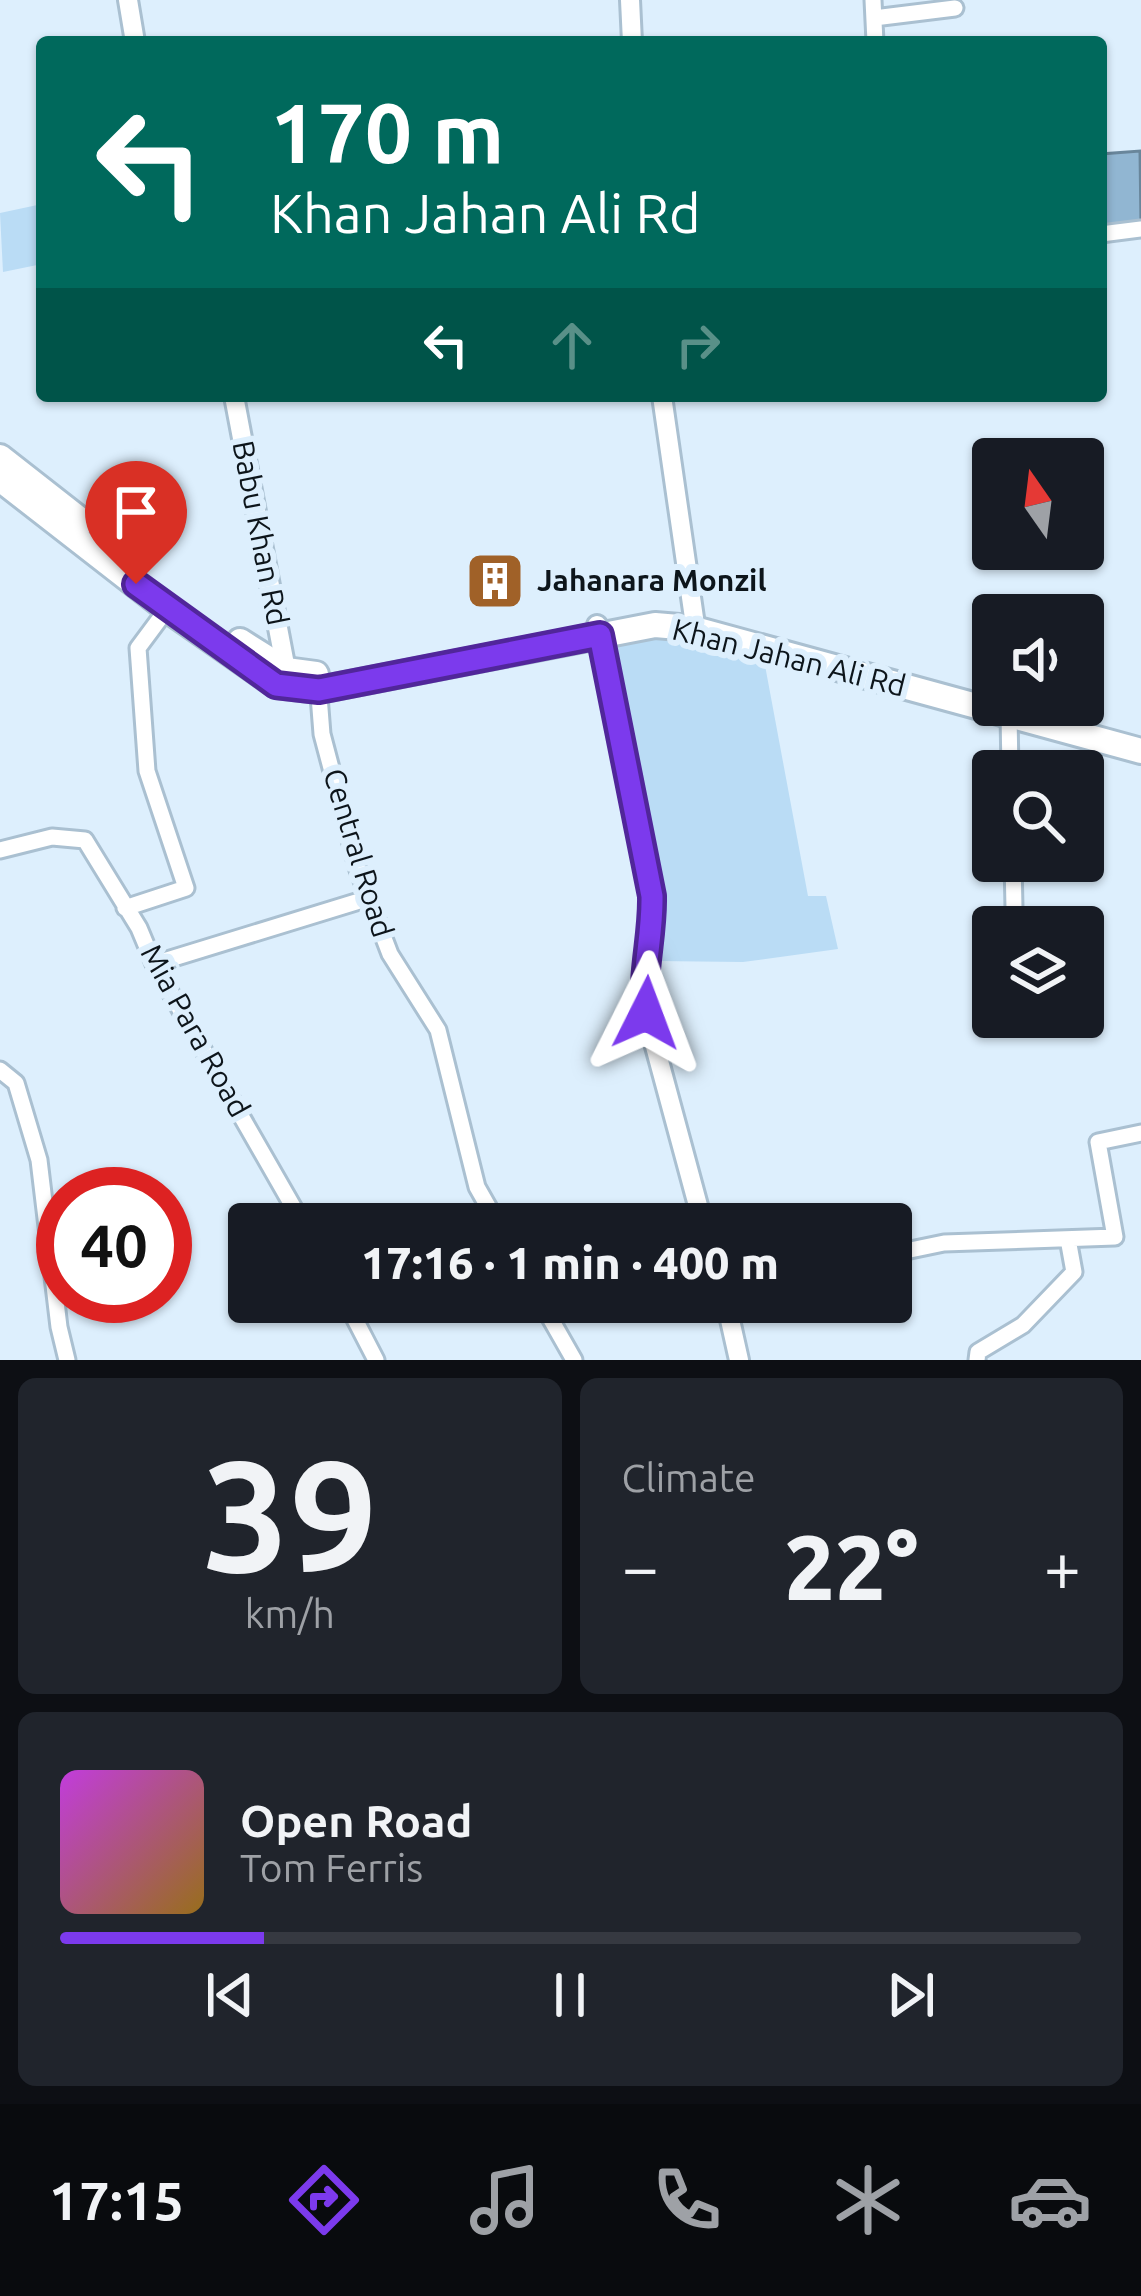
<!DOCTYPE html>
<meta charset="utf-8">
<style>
:root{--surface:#171b24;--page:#20242c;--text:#f1f3f6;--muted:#9ea1a6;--line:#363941;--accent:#7c3aed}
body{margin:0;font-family:Ubuntu,sans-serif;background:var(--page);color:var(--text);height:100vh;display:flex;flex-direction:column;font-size:45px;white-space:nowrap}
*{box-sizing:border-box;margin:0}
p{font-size:39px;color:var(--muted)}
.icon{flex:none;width:66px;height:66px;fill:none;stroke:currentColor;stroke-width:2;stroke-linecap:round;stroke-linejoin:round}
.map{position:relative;height:1360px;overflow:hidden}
.details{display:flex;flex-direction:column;gap:18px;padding:18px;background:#0d0f14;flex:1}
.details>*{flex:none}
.top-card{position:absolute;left:36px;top:36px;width:1071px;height:366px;border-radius:12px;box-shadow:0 3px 9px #0004;background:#00695c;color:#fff;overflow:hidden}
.needle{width:78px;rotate:346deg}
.tools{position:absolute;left:972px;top:438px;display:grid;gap:24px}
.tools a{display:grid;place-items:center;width:132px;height:132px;border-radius:12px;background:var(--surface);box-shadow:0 3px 9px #0004;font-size:60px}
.speed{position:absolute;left:36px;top:1167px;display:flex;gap:24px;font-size:60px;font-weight:700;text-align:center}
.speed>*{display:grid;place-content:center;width:156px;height:156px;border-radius:50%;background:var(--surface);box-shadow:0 3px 9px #0004;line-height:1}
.speed .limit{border:18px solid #d22;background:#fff;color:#111}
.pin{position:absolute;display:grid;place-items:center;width:102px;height:102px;color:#fff;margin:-123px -51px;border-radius:50% 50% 50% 0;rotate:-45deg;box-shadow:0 0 12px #0007}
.pin .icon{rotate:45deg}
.me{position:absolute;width:132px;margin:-66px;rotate:3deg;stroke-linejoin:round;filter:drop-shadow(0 0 9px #0008)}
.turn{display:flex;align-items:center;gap:42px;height:252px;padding:0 36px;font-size:54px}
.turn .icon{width:156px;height:156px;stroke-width:2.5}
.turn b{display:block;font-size:84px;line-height:102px}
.lanes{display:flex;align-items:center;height:114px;padding:0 36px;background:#0003;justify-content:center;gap:60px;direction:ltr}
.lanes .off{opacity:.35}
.big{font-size:90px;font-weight:800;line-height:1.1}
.details .card{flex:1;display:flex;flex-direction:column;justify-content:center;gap:18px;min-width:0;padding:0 42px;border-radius:18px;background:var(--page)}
.details .dial{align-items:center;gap:0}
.dial b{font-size:156px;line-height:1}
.song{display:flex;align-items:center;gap:36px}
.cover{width:144px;height:144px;border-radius:18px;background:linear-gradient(135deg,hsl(290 70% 55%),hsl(40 70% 35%))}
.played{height:12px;border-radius:6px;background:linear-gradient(90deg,var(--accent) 20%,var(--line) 20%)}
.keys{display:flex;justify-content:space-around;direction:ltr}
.heat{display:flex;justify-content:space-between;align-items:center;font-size:66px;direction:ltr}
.details .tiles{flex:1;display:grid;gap:18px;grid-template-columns:1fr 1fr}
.card:last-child{grid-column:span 2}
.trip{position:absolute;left:228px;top:1203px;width:684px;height:120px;border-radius:12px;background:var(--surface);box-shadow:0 3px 9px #0004;font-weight:800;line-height:120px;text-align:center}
.menu{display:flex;height:192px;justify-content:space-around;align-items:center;background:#090b0e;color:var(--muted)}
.menu .icon{width:84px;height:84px}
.menu .on{color:var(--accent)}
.menu b{font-size:54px;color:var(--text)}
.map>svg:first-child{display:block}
.green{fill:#badcf5}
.water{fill:#91b6d2;stroke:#69869b;stroke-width:3}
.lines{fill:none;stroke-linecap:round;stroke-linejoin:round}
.minor-casing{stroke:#aac0d1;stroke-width:21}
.tertiary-casing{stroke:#aac0d1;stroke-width:24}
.trunk-casing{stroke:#aac0d1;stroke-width:30}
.minor{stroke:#fff;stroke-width:15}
.tertiary{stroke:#fff;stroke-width:18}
.trunk{stroke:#fff;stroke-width:24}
.route-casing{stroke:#51269a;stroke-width:30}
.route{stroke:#7c3aed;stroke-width:21}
.labels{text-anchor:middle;stroke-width:12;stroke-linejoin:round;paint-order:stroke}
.street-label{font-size:30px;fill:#0d151b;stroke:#ddeffd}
.poi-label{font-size:30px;font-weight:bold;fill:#0d151b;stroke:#ddeffd;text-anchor:start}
</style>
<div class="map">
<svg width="1141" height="1360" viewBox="0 0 1141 1360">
<rect width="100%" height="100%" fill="#ddeffd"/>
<path class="green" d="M42 204V264L3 272 0 213Z
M612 637 761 644 808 896H826L838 949 743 962 655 961 664 920Z"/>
<path class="water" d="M1140 151 1141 225 1101 227V154Z"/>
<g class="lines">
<defs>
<path id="minor" d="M873 0 875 42
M874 18 955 8
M1101 234 1141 229
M318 683 322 734 358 870 390 954 438 1030 477 1187 498 1224
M1009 714 1010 771
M0 850 52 837 85 840 139 928 154 964 303 1224
M1013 861 1014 908
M125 908 186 888 147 771 138 648 167 609
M154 964 369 898
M0 1070 16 1083 39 1160 59 1327 67 1360
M891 1254 944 1243 1115 1237 1098 1142 1141 1133
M346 1302 376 1360
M541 1302 574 1360
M977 1360 978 1352 1023 1325 1074 1272 1068 1239"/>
<path id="tertiary" d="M128 0 135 42
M630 0 632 42
M234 396 286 670
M662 396 694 618
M597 625 651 896C653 936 641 974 646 1013L703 1224
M726 1302 739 1360"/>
<path id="trunk" d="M0 457 83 522
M0 479 167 609 276 685 319 690 655 625 691 628 1141 751
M240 641 286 670 316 674"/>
</defs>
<use href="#minor" class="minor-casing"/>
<use href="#tertiary" class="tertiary-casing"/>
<use href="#trunk" class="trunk-casing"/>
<use href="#minor" class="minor"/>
<use href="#tertiary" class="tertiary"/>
<use href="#trunk" class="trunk"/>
</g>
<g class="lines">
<defs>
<path id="route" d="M136 584 276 685 319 690 600 635 652 896C653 937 641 974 646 1013"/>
</defs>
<use href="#route" class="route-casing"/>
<use href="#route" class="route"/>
</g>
<defs>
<symbol id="building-square" viewBox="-11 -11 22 22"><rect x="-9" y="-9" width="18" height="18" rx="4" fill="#a06128" stroke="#ddeffd"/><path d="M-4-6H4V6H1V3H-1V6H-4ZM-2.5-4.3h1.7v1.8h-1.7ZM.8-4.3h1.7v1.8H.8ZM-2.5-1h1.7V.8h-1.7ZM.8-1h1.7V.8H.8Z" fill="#fff"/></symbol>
</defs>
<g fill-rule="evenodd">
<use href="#building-square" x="462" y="548" width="66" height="66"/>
</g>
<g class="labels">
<g class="street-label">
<text transform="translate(260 533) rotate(79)" y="10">Babu Khan Rd</text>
<text transform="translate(789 658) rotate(14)" y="10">Khan Jahan Ali Rd</text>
<text transform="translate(358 853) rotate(73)" y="10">Central Road</text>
<text transform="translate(195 1031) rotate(61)" y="10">Mia Para Road</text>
</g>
<g class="poi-label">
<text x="537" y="591">Jahanara Monzil</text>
</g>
</g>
</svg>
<div class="tools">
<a><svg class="needle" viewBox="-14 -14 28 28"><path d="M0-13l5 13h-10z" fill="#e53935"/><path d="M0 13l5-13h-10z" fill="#9ea1a6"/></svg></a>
<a><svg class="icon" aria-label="sound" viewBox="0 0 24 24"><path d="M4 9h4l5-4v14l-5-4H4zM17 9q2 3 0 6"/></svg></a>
<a><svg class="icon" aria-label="search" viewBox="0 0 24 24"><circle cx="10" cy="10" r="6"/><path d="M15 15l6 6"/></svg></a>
<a><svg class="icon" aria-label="layers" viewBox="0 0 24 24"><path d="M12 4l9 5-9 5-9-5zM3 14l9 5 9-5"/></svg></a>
</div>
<div class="speed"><div class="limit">40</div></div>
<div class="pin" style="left:136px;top:584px;background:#d93025"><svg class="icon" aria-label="arrive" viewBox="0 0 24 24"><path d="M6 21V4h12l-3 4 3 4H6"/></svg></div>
<svg class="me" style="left:646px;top:1013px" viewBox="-20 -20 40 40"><path d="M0-17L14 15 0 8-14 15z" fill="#7c3aed" stroke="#fff" stroke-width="4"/></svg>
<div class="trip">17:16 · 1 min · 400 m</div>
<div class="top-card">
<div class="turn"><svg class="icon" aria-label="left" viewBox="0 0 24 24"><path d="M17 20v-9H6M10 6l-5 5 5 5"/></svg><div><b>170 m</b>Khan Jahan Ali Rd</div></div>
<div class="lanes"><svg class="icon" aria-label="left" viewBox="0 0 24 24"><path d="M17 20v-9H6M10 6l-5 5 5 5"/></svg><svg class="icon off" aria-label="ahead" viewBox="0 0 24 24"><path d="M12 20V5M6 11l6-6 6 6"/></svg><svg class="icon off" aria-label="right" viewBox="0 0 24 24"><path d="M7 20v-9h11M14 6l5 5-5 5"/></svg></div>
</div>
</div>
<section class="details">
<div class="tiles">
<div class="card dial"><b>39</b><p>km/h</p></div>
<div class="card"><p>Climate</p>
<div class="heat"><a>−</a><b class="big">22°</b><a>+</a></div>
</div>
<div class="card">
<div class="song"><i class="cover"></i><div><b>Open Road</b><p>Tom Ferris</p></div></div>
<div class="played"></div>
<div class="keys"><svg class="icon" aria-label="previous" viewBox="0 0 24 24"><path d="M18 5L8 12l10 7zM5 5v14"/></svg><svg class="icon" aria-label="pause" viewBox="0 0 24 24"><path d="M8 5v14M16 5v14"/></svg><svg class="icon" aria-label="next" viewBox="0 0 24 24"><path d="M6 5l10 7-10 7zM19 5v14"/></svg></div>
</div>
</div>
</section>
<nav class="menu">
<b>17:15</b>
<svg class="icon on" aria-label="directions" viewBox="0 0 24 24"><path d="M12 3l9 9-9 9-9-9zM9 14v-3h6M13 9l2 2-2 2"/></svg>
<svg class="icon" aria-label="music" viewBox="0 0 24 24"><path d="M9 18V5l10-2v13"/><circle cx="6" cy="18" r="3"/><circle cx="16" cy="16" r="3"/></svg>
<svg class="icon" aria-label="phone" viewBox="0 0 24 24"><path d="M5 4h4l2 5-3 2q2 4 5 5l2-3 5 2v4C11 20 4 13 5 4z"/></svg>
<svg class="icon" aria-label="climate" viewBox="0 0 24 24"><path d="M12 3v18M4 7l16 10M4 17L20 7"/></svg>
<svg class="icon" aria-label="car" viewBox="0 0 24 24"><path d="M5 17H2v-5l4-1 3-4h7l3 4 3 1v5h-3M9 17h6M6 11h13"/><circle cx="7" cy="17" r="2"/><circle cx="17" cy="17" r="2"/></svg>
</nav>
